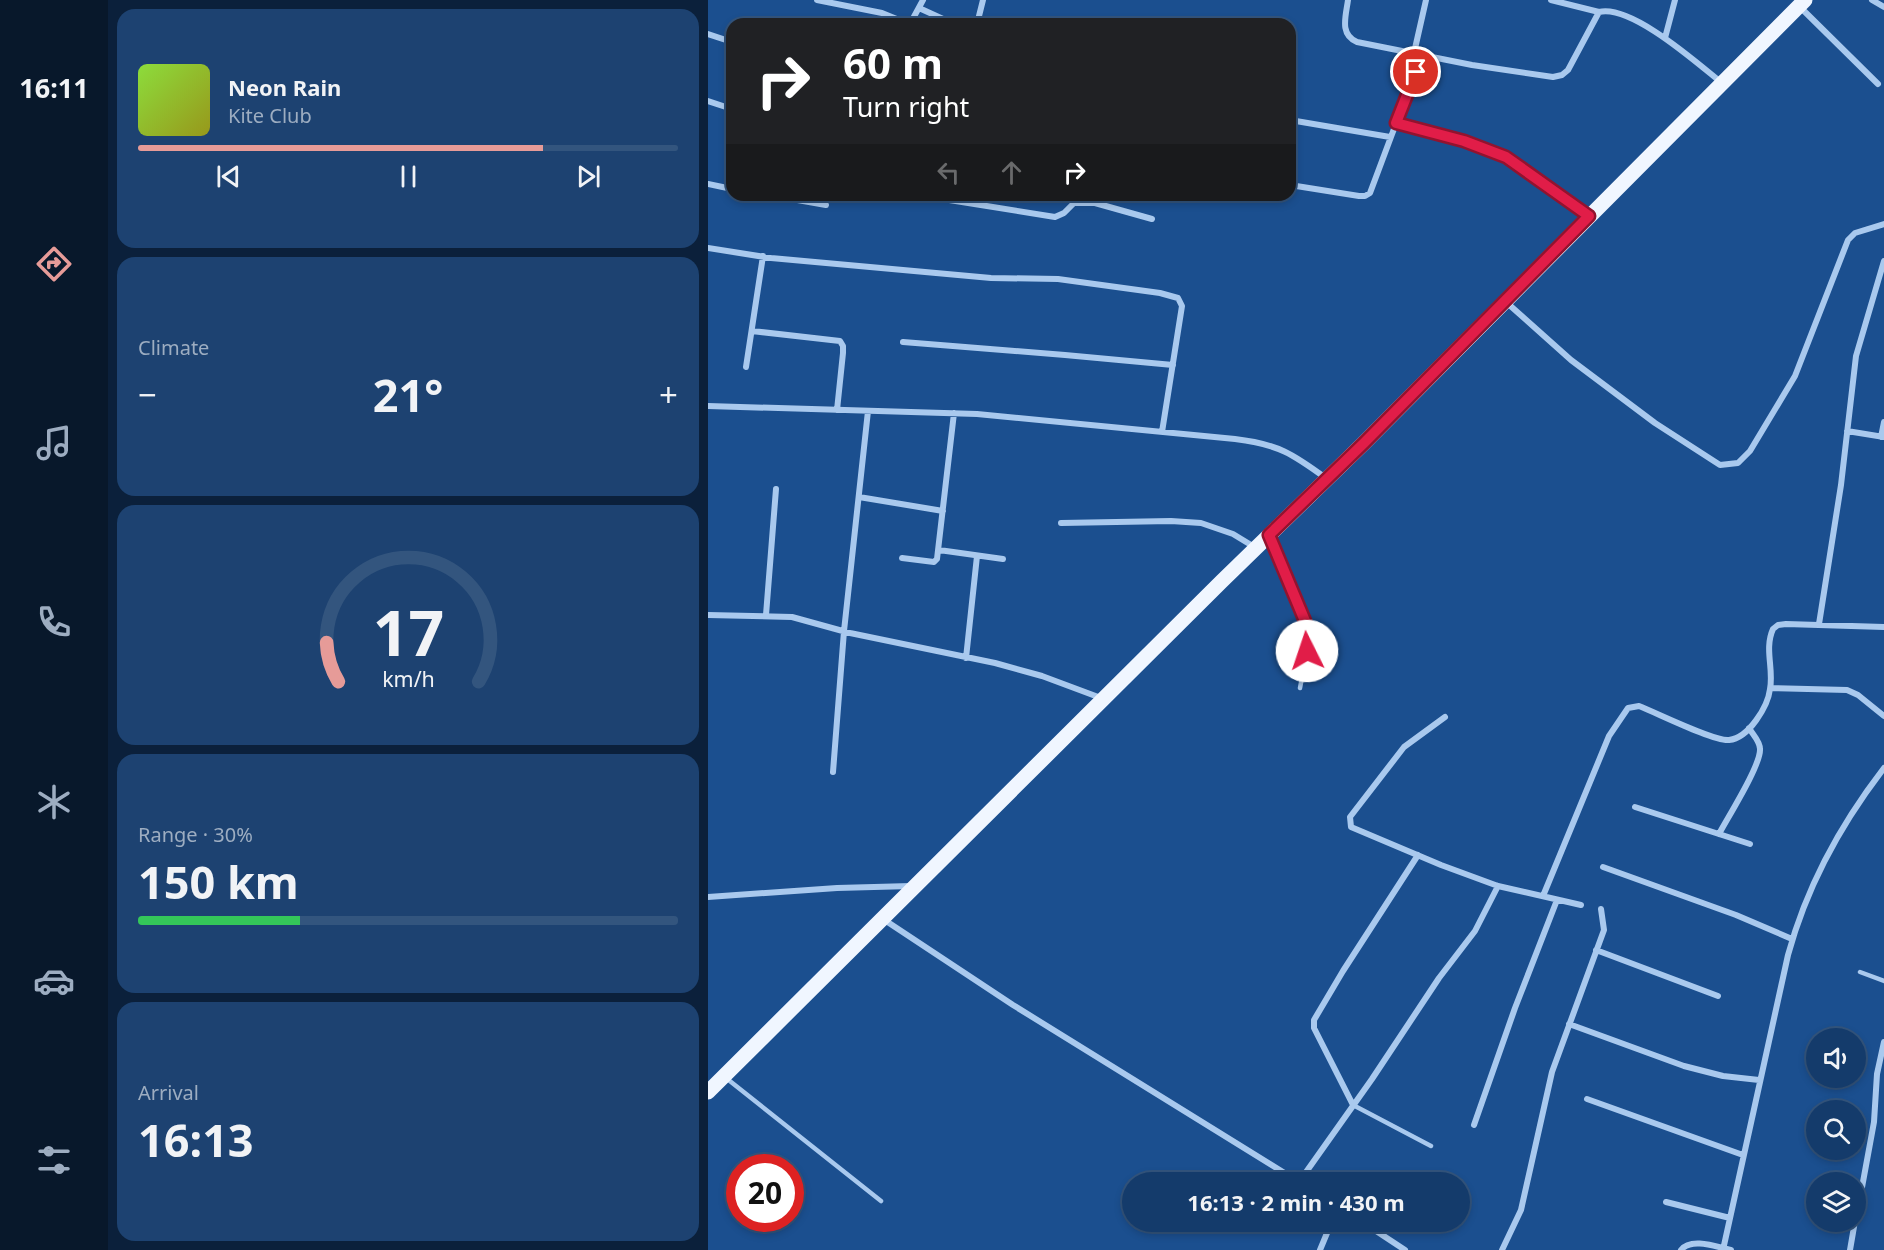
<!DOCTYPE html>
<meta charset="utf-8">
<style>
:root{--surface:#143b6b;--page:#1d4271;--text:#f1f3f6;--muted:#9dadc1;--line:#33557e;--accent:#e69b98}
body{margin:0;font-family:"Noto Sans",sans-serif;background:var(--page);color:var(--text);height:100vh;display:flex;flex-direction:column;font-size:22px;white-space:nowrap}
*{box-sizing:border-box;margin:0}
p{font-size:20px;color:var(--muted)}
.icon{flex:none;width:33px;height:33px;fill:none;stroke:currentColor;stroke-width:2;stroke-linecap:round;stroke-linejoin:round}
.map{position:relative;flex:1;overflow:hidden}
.side{display:flex;flex-direction:column;gap:9px;padding:9px;background:#0b203b;width:600px}
.side>*{flex:none}
.hud{position:absolute;left:18px;top:18px;width:570px;height:183px;border-radius:18px;box-shadow:0 3px 9px #0003,0 0 0 2px var(--line);background:#202124;color:#fff;overflow:hidden}
.tools{position:absolute;left:1098px;top:1028px;display:grid;gap:12px}
.tools a{display:grid;place-items:center;width:60px;height:60px;border-radius:50%;background:var(--surface);box-shadow:0 3px 9px #0003,0 0 0 2px var(--line);font-size:30px}
.speed{position:absolute;left:18px;top:1154px;display:flex;gap:12px;font-size:30px;font-weight:700;text-align:center}
.speed>*{display:grid;place-content:center;width:78px;height:78px;border-radius:50%;background:var(--surface);box-shadow:0 3px 9px #0003,0 0 0 2px var(--line);line-height:1}
.speed .limit{border:9px solid #d22;background:#fff;color:#111}
.pin{position:absolute;display:grid;place-items:center;width:51px;height:51px;color:#fff;margin:-26px;border:3px solid #fff;border-radius:50%;box-shadow:0 2px 6px #0007}
.me{position:absolute;width:66px;margin:-33px;rotate:356deg;stroke-linejoin:round;filter:drop-shadow(0 0 4px #0008)}
.turn{display:flex;align-items:center;gap:21px;height:126px;padding:0 18px;font-size:27px}
.turn .icon{width:78px;height:78px;stroke-width:2.5}
.turn b{display:block;font-size:42px;line-height:51px}
.lanes{display:flex;align-items:center;height:57px;padding:0 18px;background:#0003;justify-content:center;gap:30px;direction:ltr}
.lanes .off{opacity:.35}
.big{font-size:45px;font-weight:700;line-height:1.1}
.side .card{flex:1;display:flex;flex-direction:column;justify-content:center;gap:9px;min-width:0;padding:0 21px;border-radius:18px;background:var(--page)}
.side .dial{align-items:center;gap:0}
.dial svg{height:156px;overflow:visible;fill:none;stroke:var(--line);stroke-width:7;stroke-linecap:round;text-anchor:middle}
.dial text{fill:var(--text);stroke:none}
.song{display:flex;align-items:center;gap:18px}
.cover{width:72px;height:72px;border-radius:9px;background:linear-gradient(135deg,hsl(90 70% 55%),hsl(60 70% 35%))}
.played{height:6px;border-radius:3px;background:linear-gradient(90deg,var(--accent) 75%,var(--line) 75%)}
.keys{display:flex;justify-content:space-around;direction:ltr}
.heat{display:flex;justify-content:space-between;align-items:center;font-size:33px;direction:ltr}
.charge{height:9px;border-radius:4px;background:linear-gradient(90deg,#34c759 30%,var(--line) 0)}
.trip{position:absolute;left:414px;top:1172px;width:348px;height:60px;border-radius:30px;background:var(--surface);box-shadow:0 3px 9px #0003,0 0 0 2px var(--line);font-weight:700;line-height:60px;text-align:center}
main{display:flex;flex:1;min-height:0}
.dock{display:flex;flex-direction:column;width:108px;justify-content:space-around;align-items:center;background:#08182b;color:var(--muted)}
.dock .icon{width:42px;height:42px}
.dock .active{color:var(--accent)}
.dock b{font-size:27px;color:var(--text)}
.map>svg:first-child{display:block}
.lines{fill:none;stroke-linecap:round;stroke-linejoin:round}
.service{stroke:#a9c9ee;stroke-width:4.5}
.minor{stroke:#a9c9ee;stroke-width:6}
.primary{stroke:#f0f6ff;stroke-width:15}
.route-casing{stroke:#92132f;stroke-width:15}
.route{stroke:#e11d48;stroke-width:10}
</style>
<main>
<nav class="dock">
<b>16:11</b>
<svg class="icon active" aria-label="directions" viewBox="0 0 24 24"><path d="M12 3l9 9-9 9-9-9zM9 14v-3h6M13 9l2 2-2 2"/></svg>
<svg class="icon" aria-label="music" viewBox="0 0 24 24"><path d="M9 18V5l10-2v13"/><circle cx="6" cy="18" r="3"/><circle cx="16" cy="16" r="3"/></svg>
<svg class="icon" aria-label="phone" viewBox="0 0 24 24"><path d="M5 4h4l2 5-3 2q2 4 5 5l2-3 5 2v4C11 20 4 13 5 4z"/></svg>
<svg class="icon" aria-label="climate" viewBox="0 0 24 24"><path d="M12 3v18M4 7l16 10M4 17L20 7"/></svg>
<svg class="icon" aria-label="car" viewBox="0 0 24 24"><path d="M5 17H2v-5l4-1 3-4h7l3 4 3 1v5h-3M9 17h6M6 11h13"/><circle cx="7" cy="17" r="2"/><circle cx="17" cy="17" r="2"/></svg>
<svg class="icon" aria-label="filters" viewBox="0 0 24 24"><path d="M4 7h16M4 17h16"/><circle cx="9" cy="7" r="2"/><circle cx="15" cy="17" r="2"/></svg>
</nav>
<section class="side">
<div class="card">
<div class="song"><i class="cover"></i><div><b>Neon Rain</b><p>Kite Club</p></div></div>
<div class="played"></div>
<div class="keys"><svg class="icon" aria-label="previous" viewBox="0 0 24 24"><path d="M18 5L8 12l10 7zM5 5v14"/></svg><svg class="icon" aria-label="pause" viewBox="0 0 24 24"><path d="M8 5v14M16 5v14"/></svg><svg class="icon" aria-label="next" viewBox="0 0 24 24"><path d="M6 5l10 7-10 7zM19 5v14"/></svg></div>
</div>
<div class="card"><p>Climate</p>
<div class="heat"><a>−</a><b class="big">21°</b><a>+</a></div>
</div>
<div class="card dial"><svg viewBox="0 0 100 80">
<path d="M14 69A42 42 0 1 1 86 69"/>
<path d="M14 69A42 42 0 0 1 8 49" stroke="#e69b98"/>
<text x="50" y="56" font-size="32" font-weight="700">17</text>
<text x="50" y="72" font-size="11">km/h</text>
</svg></div>
<div class="card"><p>Range · 30%</p><b class="big">150 km</b><div class="charge"></div></div>
<div class="card"><p>Arrival</p><b class="big">16:13</b></div>
</section>
<div class="map">
<svg width="1176" height="1250" viewBox="0 0 1176 1250">
<rect width="100%" height="100%" fill="#1b4f8f"/>
<g class="lines">
<path class="service" d="M562 537 597 621 599 651 592 688
M1152 972 1176 981
M18 1078 173 1201
M645 1105 723 1146"/>
<path class="minor" d="M109 0 174 13 201 24
M640 0C638 16 631 34 649 42L764 65 845 77 854 75 860 70 891 12C923 4 989 63 1014 83
M843 0 891 12
M1164 0 1176 7
M1091 6 1170 84
M211 8 246 24
M202 24 215 0
M269 24 275 0
M0 34 24 42
M957 38 967 0
M706 53 718 0
M0 101 24 109
M582 120 682 137
M688 123 755 141 798 157 880 215
M0 184 24 189
M582 185 651 196H657L662 193 714 54
M61 195 118 205
M235 199 347 217 356 213 366 203H387L444 219
M0 248 63 258 283 278 350 279 452 293 470 298 474 306 454 432
M798 302 863 360 947 423 1012 465 1030 463 1042 451 1087 376 1140 240 1147 233 1176 224
M44 331 132 341 135 346V353L129 410
M195 342 357 355 465 365
M38 367 55 256
M0 406 269 414 527 439C570 444 585 454 619 479
M1139 431 1176 437
M1173 437 1176 422
M151 497 235 511
M353 523 463 521 493 523 525 534 548 548
M231 550 295 559
M194 558 226 562 229 559 246 413
M0 615 84 617 142 633 287 663 334 676 393 698
M58 615 68 489
M1111 624 1133 485 1148 356 1176 261
M258 658 269 556
M1063 688 1139 690 1150 695 1176 716
M737 717 696 747 642 817 643 827 733 865 790 886 873 905
M125 772 136 631 160 411
M927 807 1042 844
M1011 834C1020 817 1053 765 1052 749 1052 741 1045 735 1041 728
M895 867 1028 915 1084 939
M835 896 901 736 920 708 931 706C949 713 1007 742 1021 740 1041 738 1060 706 1062 689 1066 669 1056 649 1065 629L1070 625 1078 624 1176 627
M0 897 129 888 203 886
M175 919 305 1005 591 1182 664 1079 731 978 767 931 790 886
M888 950 1010 996
M861 1024 976 1066 1015 1076 1051 1080
M879 1099 1035 1155
M645 1105 606 1028V1020L635 971 710 855
M766 1125 807 1008 849 900
M958 1202 1022 1218
M1148 1220 1166 1122 1169 1074 1176 1042
M653 1221 697 1250
M612 1250 624 1221
M794 1250 813 1210 844 1072 896 930 893 909
M973 1250C983 1237 1009 1247 1023 1250
M1015 1250 1080 955C1099 885 1132 825 1176 768
M1142 1250 1147 1221"/>
<path class="primary" d="M0 1092 514 581 656 443 1097 0"/>
</g>
<g class="lines">
<defs>
<path id="route" d="M599 651 597 621 561 535 656 443 881 216 798 157 756 141 688 123 708 72"/>
</defs>
<use href="#route" class="route-casing"/>
<use href="#route" class="route"/>
</g>
</svg>
<div class="tools">
<a><svg class="icon" aria-label="sound" viewBox="0 0 24 24"><path d="M4 9h4l5-4v14l-5-4H4zM17 9q2 3 0 6"/></svg></a>
<a><svg class="icon" aria-label="search" viewBox="0 0 24 24"><circle cx="10" cy="10" r="6"/><path d="M15 15l6 6"/></svg></a>
<a><svg class="icon" aria-label="layers" viewBox="0 0 24 24"><path d="M12 4l9 5-9 5-9-5zM3 14l9 5 9-5"/></svg></a>
</div>
<div class="speed"><div class="limit">20</div></div>
<div class="pin" style="left:708px;top:72px;background:#d93025"><svg class="icon" aria-label="arrive" viewBox="0 0 24 24"><path d="M6 21V4h12l-3 4 3 4H6"/></svg></div>
<svg class="me" style="left:599px;top:651px" viewBox="-20 -20 40 40"><circle r="19" fill="#fff"/><path d="M0-13L10 11 0 6-10 11z" fill="#e11d48"/></svg>
<div class="trip">16:13 · 2 min · 430 m</div>
<div class="hud">
<div class="turn"><svg class="icon" aria-label="right" viewBox="0 0 24 24"><path d="M7 20v-9h11M14 6l5 5-5 5"/></svg><div><b>60 m</b>Turn right</div></div>
<div class="lanes"><svg class="icon off" aria-label="left" viewBox="0 0 24 24"><path d="M17 20v-9H6M10 6l-5 5 5 5"/></svg><svg class="icon off" aria-label="ahead" viewBox="0 0 24 24"><path d="M12 20V5M6 11l6-6 6 6"/></svg><svg class="icon" aria-label="right" viewBox="0 0 24 24"><path d="M7 20v-9h11M14 6l5 5-5 5"/></svg></div>
</div>
</div>
</main>
